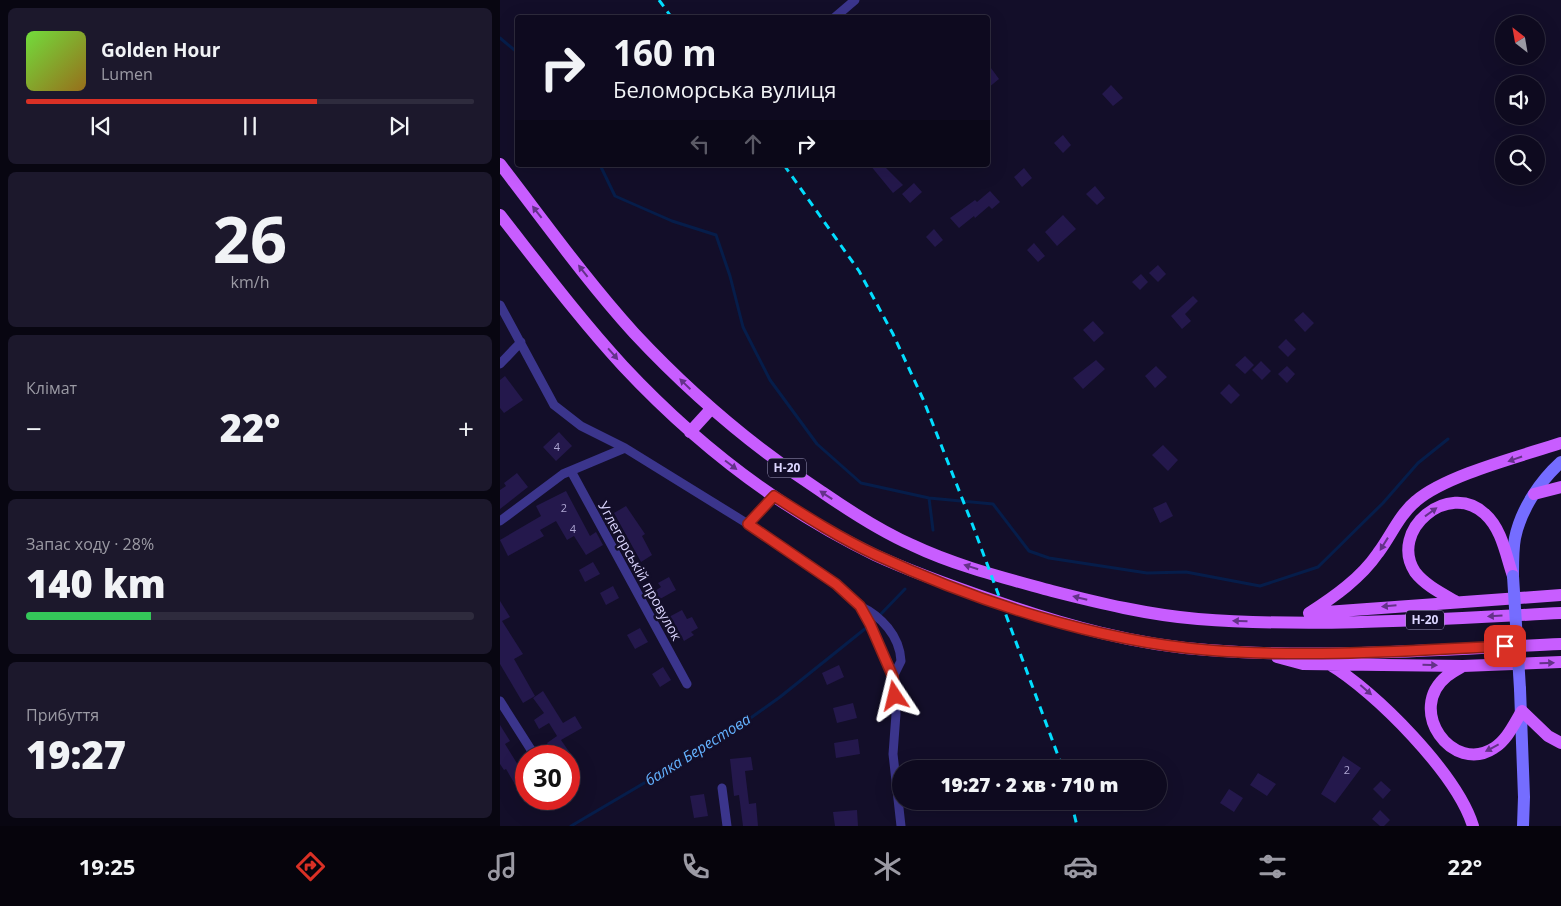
<!DOCTYPE html>
<html lang="uk">
<meta charset="utf-8">
<style>
:root{--surface:#0e0a1f;--page:#1c182c;--text:#f1f3f6;--muted:#9b9aa4;--line:#2e2b3d;--accent:#d93025}
body{margin:0;font-family:"Open Sans",sans-serif;background:var(--page);color:var(--text);height:100vh;display:flex;flex-direction:column;font-size:19px;white-space:nowrap}
*{box-sizing:border-box;margin:0}
p{font-size:16px;color:var(--muted)}
.icon{flex:none;width:28px;height:28px;fill:none;stroke:currentColor;stroke-width:2;stroke-linecap:round;stroke-linejoin:round}
.map{position:relative;flex:1;overflow:hidden}
.panel{display:flex;flex-direction:column;gap:8px;padding:8px;background:#080611;width:500px}
.panel>*{flex:none}
.banner{position:absolute;left:15px;top:15px;width:475px;height:152px;border-radius:5px;box-shadow:0 5px 20px #0002,0 0 0 1px var(--line);background:#0e0a1f;color:var(--text);overflow:hidden}
.needle{width:32px;rotate:329deg}
.buttons{position:absolute;left:995px;top:15px;display:grid;gap:10px}
.buttons a{display:grid;place-items:center;width:50px;height:50px;border-radius:50%;background:var(--surface);box-shadow:0 5px 20px #0002,0 0 0 1px var(--line);font-size:25px}
.speed{position:absolute;left:15px;top:745px;display:flex;gap:10px;font-size:25px;font-weight:700;text-align:center}
.speed>*{display:grid;place-content:center;width:65px;height:65px;border-radius:50%;background:var(--surface);box-shadow:0 5px 20px #0002,0 0 0 1px var(--line);line-height:1}
.speed .limit{border:8px solid #d22;background:#fff;color:#111}
.pin{position:absolute;display:grid;place-items:center;width:42px;height:42px;color:#fff;margin:-21px;border-radius:10px;box-shadow:0 2px 8px #0006}
.me{position:absolute;width:55px;margin:-28px;rotate:350deg;stroke-linejoin:round;filter:drop-shadow(0 0 4px #0008)}
.turn{display:flex;align-items:center;gap:18px;height:105px;padding:0 15px;font-size:22px}
.turn .icon{width:65px;height:65px;stroke-width:2.5}
.turn b{display:block;font-size:35px;line-height:42px}
.lanes{display:flex;align-items:center;height:48px;padding:0 15px;background:#0003;justify-content:center;gap:25px;direction:ltr}
.lanes .off{opacity:.35}
.big{font-size:38px;font-weight:800;line-height:1.1}
.panel .tile{flex:1;display:flex;flex-direction:column;justify-content:center;gap:8px;min-width:0;padding:0 18px;border-radius:8px;background:var(--page)}
.panel .dial{align-items:center;gap:0}
.dial b{font-size:65px;line-height:1}
.song{display:flex;align-items:center;gap:15px}
.cover{width:60px;height:60px;border-radius:8px;background:linear-gradient(135deg,hsl(100 70% 55%),hsl(40 70% 35%))}
.played{height:5px;border-radius:2px;background:linear-gradient(90deg,var(--accent) 65%,var(--line) 65%)}
.keys{display:flex;justify-content:space-around;direction:ltr}
.heat{display:flex;justify-content:space-between;align-items:center;font-size:28px;direction:ltr}
.charge{height:8px;border-radius:4px;background:linear-gradient(90deg,#34c759 28%,var(--line) 0)}
.trip{position:absolute;left:392px;top:760px;width:275px;height:50px;border-radius:25px;background:var(--surface);box-shadow:0 5px 20px #0002,0 0 0 1px var(--line);font-weight:800;line-height:50px;text-align:center}
.tabs{display:flex;height:80px;justify-content:space-around;align-items:center;background:#06040c;color:var(--muted)}
.tabs .icon{width:35px;height:35px}
.tabs .current{color:var(--accent)}
.tabs b{font-size:22px;color:var(--text)}
main{display:flex;flex:1;min-height:0}
.map>svg:first-child{display:block}
.lines{fill:none;stroke-linecap:round;stroke-linejoin:round}
.stream{stroke:#061d4a;stroke-width:3}
.building{fill:#24184c}
.minor{stroke:#3b358c;stroke-width:9}
.secondary{stroke:#756dff;stroke-width:12}
.primary{stroke:#c85dff;stroke-width:12}
.rail{stroke:#02deff;stroke-width:3;stroke-dasharray:8 6;stroke-linecap:butt}
.secondary-bridge{stroke:#756dff;stroke-width:12}
.oneway{fill:#643289}
.route-casing{stroke:#8d1f18;stroke-width:12}
.route{stroke:#d93025;stroke-width:9}
.labels{text-anchor:middle;stroke-width:5;stroke-linejoin:round;paint-order:stroke}
.number-label{font-size:11px;fill:#aea6d2}
.shield{fill:#130e29;stroke:#a09abf;stroke-width:1}
.shield-label{font-size:12px;font-weight:bold;fill:#dcd6ff}
.street-label{font-size:14px;fill:#dcd6ff;stroke:#130e29}
.water-label{font-size:15px;font-style:italic;fill:#64b2ff;stroke:#130e29}
</style>
<main>
<section class="panel">
<div class="tile">
<div class="song"><i class="cover"></i><div><b>Golden Hour</b><p>Lumen</p></div></div>
<div class="played"></div>
<div class="keys"><svg class="icon" aria-label="previous" viewBox="0 0 24 24"><path d="M18 5L8 12l10 7zM5 5v14"/></svg><svg class="icon" aria-label="pause" viewBox="0 0 24 24"><path d="M8 5v14M16 5v14"/></svg><svg class="icon" aria-label="next" viewBox="0 0 24 24"><path d="M6 5l10 7-10 7zM19 5v14"/></svg></div>
</div>
<div class="tile dial"><b>26</b><p>km/h</p></div>
<div class="tile"><p>Клімат</p>
<div class="heat"><a>−</a><b class="big">22°</b><a>+</a></div>
</div>
<div class="tile"><p>Запас ходу · 28%</p><b class="big">140 km</b><div class="charge"></div></div>
<div class="tile"><p>Прибуття</p><b class="big">19:27</b></div>
</section>
<div class="map">
<svg width="1061" height="826" viewBox="0 0 1061 826">
<rect width="100%" height="100%" fill="#130e29"/>
<g class="lines">
<path class="stream" d="M0 38 18 53
M100 165 115 196 172 221 216 235 230 276 243 327 270 380 317 444 361 483 429 498 493 504 529 551 549 558 647 573 686 572 760 586 818 567 883 503 918 463 948 439
M429 498 433 530
M380 615 405 589
M71 826 231 732 280 697 366 628"/>
</g>
<path class="building" d="M488 64 499 79 488 88Z
M611 85 623 98 613 106 602 94Z
M563 135 571 145 563 153 554 143Z
M370 165H383L403 185 393 193Z
M524 168 532 178 522 187 514 177Z
M414 183 422 192 410 203 402 194Z
M595 186 605 198 597 205 586 194Z
M490 191 500 202 492 209 489 206 475 218 474 216 459 228 450 218 475 200 477 202Z
M563 215 576 229 557 246 545 232Z
M434 229 443 240 435 247 426 237Z
M534 243 545 256 538 262 527 250Z
M658 265 666 274 658 282 649 273Z
M641 274 648 282 640 290 632 282Z
M693 296 698 301 685 314 691 321 682 329 671 316Z
M803 312 814 323 805 332 794 320Z
M593 321 604 333 594 342 583 330Z
M786 339 796 349 788 357 778 347Z
M745 356 754 365 745 374 735 365Z
M596 360 605 369 583 389 573 378Z
M761 361 771 371 762 380 752 370Z
M656 366 667 377 655 388 645 376Z
M787 366 795 374 787 383 778 374Z
M5 376 23 400 4 413 0 408V380Z
M729 384 740 395 731 404 720 393Z
M59 432 72 446 56 461 43 447Z
M663 445 678 460 668 471 652 455Z
M17 473 28 487 0 509V490L6 486 4 483Z
M66 491 90 536 96 532 103 545 86 555 74 536 67 540 56 521 40 530 44 536 8 556 0 540 41 516 36 506Z
M666 502 673 516 660 523 653 508Z
M126 506 145 534 142 536 152 555 141 562 114 513Z
M93 562 100 574 85 582 79 570Z
M169 577 176 590 160 599 155 591 161 587 158 583Z
M113 586 119 598 106 605 100 593Z
M0 601 10 617 2 621 23 654 14 659 35 696 23 703 0 664Z
M182 610 187 619 192 617 198 628 191 632 194 635 184 641 174 623 171 625 167 618Z
M140 628 148 642 135 649 127 635Z
M339 665 344 677 327 685 322 673Z
M163 667 171 680 160 687 152 674Z
M43 691 63 723 75 716 82 728 61 740 72 756H56L47 743 57 736 49 723 39 729 34 720 44 713 33 698Z
M353 703 357 718 337 723 333 708Z
M0 725 10 741 5 744 26 778 16 786 6 769 4 770 0 764Z
M358 739 360 754 336 758 334 743Z
M843 756 861 768 835 803 821 794Z
M251 757 253 770 245 771 249 804 256 803 258 826H243L239 795 234 796 230 759Z
M758 773 776 784 767 796 750 785Z
M881 781 891 790 883 799 873 789Z
M729 789 743 798 734 812 720 803Z
M204 794 208 816 194 818 190 796Z
M357 810 358 826H335L333 812Z
M880 810 890 820 884 826H880L872 819Z"/>
<g class="lines">
<path class="minor" d="M334 18 355 0
M0 305 54 405 81 426 125 448
M0 364 21 342
M71 471 187 684
M0 521 63 474 125 448 248 524 274 496
M248 524 337 584 360 606 370 624 393 677 396 714 393 754 401 826
M360 606C381 616 400 636 401 661L393 677
M0 701 35 756
M222 788 227 826"/>
<path class="secondary" d="M1013 573C1013 562 1013 549 1015 538 1021 509 1040 481 1061 462
M1020 689 1024 797 1023 826"/>
<path class="primary" d="M0 164C44 221 86 280 134 333 190 393 253 447 322 492 351 512 380 531 412 545 456 566 505 578 552 591 599 603 649 615 698 619 818 628 941 619 1061 613
M0 215C40 266 79 318 123 366 195 443 280 509 375 555 414 573 454 587 495 601 564 625 635 645 708 650 823 659 945 649 1061 644
M190 432 211 409
M1034 494 1061 487
M955 601C941 593 925 585 915 572 888 530 949 480 985 514 1002 529 1006 556 1013 576
M809 613C834 597 861 578 878 553 891 536 899 515 916 501 946 475 1022 456 1061 443
M812 613 1061 595
M777 657 803 664 963 666 1061 662
M829 664C875 691 957 774 973 826
M963 666C958 669 952 672 947 676 905 710 953 775 994 748 1007 740 1014 724 1022 711L1048 736 1061 743"/>
<path class="rail" d="M159 0 172 18
M284 165 359 271 393 334 423 399 473 526 563 769
M571 801 577 826"/>
<path class="secondary-bridge" d="M1013 576 1020 689"/>
</g>
<defs><path id="oneway-solid" d="M-6-.8H1V-3.2L6.5 0L1 3.2V.8H-6Z" transform="scale(1.25)"/></defs>
<g class="oneway">
<use href="#oneway-solid" transform="translate(37 212) rotate(-128)"/>
<use href="#oneway-solid" transform="translate(83 271) rotate(-128)"/>
<use href="#oneway-solid" transform="translate(113 354) rotate(49)"/>
<use href="#oneway-solid" transform="translate(185 384) rotate(-136)"/>
<use href="#oneway-solid" transform="translate(1015 459) rotate(161)"/>
<use href="#oneway-solid" transform="translate(231 465) rotate(37)"/>
<use href="#oneway-solid" transform="translate(326 495) rotate(-147)"/>
<use href="#oneway-solid" transform="translate(931 512) rotate(-36)"/>
<use href="#oneway-solid" transform="translate(884 544) rotate(122)"/>
<use href="#oneway-solid" transform="translate(471 567) rotate(-163)"/>
<use href="#oneway-solid" transform="translate(580 598) rotate(-166)"/>
<use href="#oneway-solid" transform="translate(889 606) rotate(175)"/>
<use href="#oneway-solid" transform="translate(995 616) rotate(177)"/>
<use href="#oneway-solid" transform="translate(740 621) rotate(-178)"/>
<use href="#oneway-solid" transform="translate(1047 663) rotate(-2)"/>
<use href="#oneway-solid" transform="translate(930 665) rotate(1)"/>
<use href="#oneway-solid" transform="translate(866 690) rotate(41)"/>
<use href="#oneway-solid" transform="translate(992 748) rotate(152)"/>
</g>
<g class="lines">
<defs>
<path id="route" d="M395 696 393 677 370 624 360 606 336 584 248 524 274 496C307 517 340 538 376 555 475 601 597 641 707 650 805 658 906 651 1005 646"/>
</defs>
<use href="#route" class="route-casing"/>
<use href="#route" class="route"/>
</g>
<g class="labels">
<g class="number-label">
<text x="57" y="451">4</text>
<text x="64" y="512">2</text>
<text x="73" y="533">4</text>
<text x="847" y="774">2</text>
</g>
<g class="shield">
<rect x="268" y="458.5" width="38" height="19" rx="4"/>
<rect x="906" y="610.5" width="38" height="19" rx="4"/>
</g>
<g class="shield-label">
<text x="287" y="472">Н-20</text>
<text x="925" y="624">Н-20</text>
</g>
<g class="street-label">
<text transform="translate(140 571) rotate(61)" y="5">Углегорськiй провулок</text>
</g>
<g class="water-label">
<text transform="translate(198 750) rotate(-32)" y="5">балка Берестова</text>
</g>
</g>
</svg>
<div class="buttons">
<a><svg class="needle" viewBox="-14 -14 28 28"><path d="M0-13l5 13h-10z" fill="#e53935"/><path d="M0 13l5-13h-10z" fill="#9b9aa4"/></svg></a>
<a><svg class="icon" aria-label="sound" viewBox="0 0 24 24"><path d="M4 9h4l5-4v14l-5-4H4zM17 9q2 3 0 6"/></svg></a>
<a><svg class="icon" aria-label="search" viewBox="0 0 24 24"><circle cx="10" cy="10" r="6"/><path d="M15 15l6 6"/></svg></a>
</div>
<div class="speed"><div class="limit">30</div></div>
<div class="pin" style="left:1005px;top:646px;background:#d93025"><svg class="icon" aria-label="arrive" viewBox="0 0 24 24"><path d="M6 21V4h12l-3 4 3 4H6"/></svg></div>
<svg class="me" style="left:395px;top:696px" viewBox="-20 -20 40 40"><path d="M0-17L14 15 0 8-14 15z" fill="#d93025" stroke="#fff" stroke-width="4"/></svg>
<div class="trip">19:27 · 2 хв · 710 m</div>
<div class="banner">
<div class="turn"><svg class="icon" aria-label="right" viewBox="0 0 24 24"><path d="M7 20v-9h11M14 6l5 5-5 5"/></svg><div><b>160 m</b>Беломорська вулиця</div></div>
<div class="lanes"><svg class="icon off" aria-label="left" viewBox="0 0 24 24"><path d="M17 20v-9H6M10 6l-5 5 5 5"/></svg><svg class="icon off" aria-label="ahead" viewBox="0 0 24 24"><path d="M12 20V5M6 11l6-6 6 6"/></svg><svg class="icon" aria-label="right" viewBox="0 0 24 24"><path d="M7 20v-9h11M14 6l5 5-5 5"/></svg></div>
</div>
</div>
</main>
<nav class="tabs">
<b>19:25</b>
<svg class="icon current" aria-label="directions" viewBox="0 0 24 24"><path d="M12 3l9 9-9 9-9-9zM9 14v-3h6M13 9l2 2-2 2"/></svg>
<svg class="icon" aria-label="music" viewBox="0 0 24 24"><path d="M9 18V5l10-2v13"/><circle cx="6" cy="18" r="3"/><circle cx="16" cy="16" r="3"/></svg>
<svg class="icon" aria-label="phone" viewBox="0 0 24 24"><path d="M5 4h4l2 5-3 2q2 4 5 5l2-3 5 2v4C11 20 4 13 5 4z"/></svg>
<svg class="icon" aria-label="climate" viewBox="0 0 24 24"><path d="M12 3v18M4 7l16 10M4 17L20 7"/></svg>
<svg class="icon" aria-label="car" viewBox="0 0 24 24"><path d="M5 17H2v-5l4-1 3-4h7l3 4 3 1v5h-3M9 17h6M6 11h13"/><circle cx="7" cy="17" r="2"/><circle cx="17" cy="17" r="2"/></svg>
<svg class="icon" aria-label="filters" viewBox="0 0 24 24"><path d="M4 7h16M4 17h16"/><circle cx="9" cy="7" r="2"/><circle cx="15" cy="17" r="2"/></svg>
<b>22°</b>
</nav>
